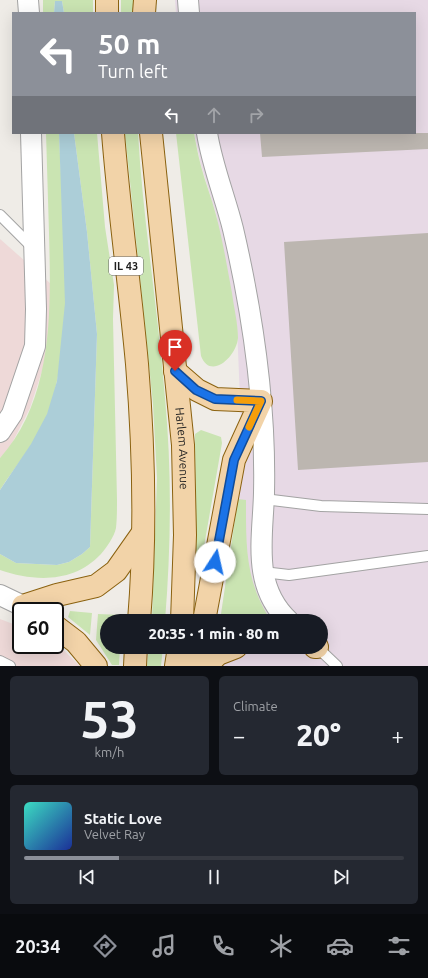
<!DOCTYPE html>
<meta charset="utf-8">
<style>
:root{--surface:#171b24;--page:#242831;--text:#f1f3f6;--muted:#9ea1a6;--line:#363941;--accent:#8c9099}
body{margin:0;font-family:Ubuntu,sans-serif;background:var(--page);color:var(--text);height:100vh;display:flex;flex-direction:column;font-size:15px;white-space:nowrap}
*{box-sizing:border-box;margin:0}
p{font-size:13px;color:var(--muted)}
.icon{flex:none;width:22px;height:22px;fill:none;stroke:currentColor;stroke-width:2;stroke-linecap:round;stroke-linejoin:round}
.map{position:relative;height:666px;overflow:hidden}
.side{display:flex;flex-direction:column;gap:10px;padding:10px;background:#0d0f14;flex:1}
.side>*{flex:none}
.banner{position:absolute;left:12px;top:12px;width:404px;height:122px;border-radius:0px;box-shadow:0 4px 16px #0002;background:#8c9099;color:#fff;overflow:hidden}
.speed{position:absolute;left:12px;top:602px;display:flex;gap:8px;font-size:20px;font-weight:700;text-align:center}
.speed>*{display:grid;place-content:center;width:52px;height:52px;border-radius:50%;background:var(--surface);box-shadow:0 4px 16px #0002;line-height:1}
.speed .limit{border:2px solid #111;border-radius:6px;background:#fff;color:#111}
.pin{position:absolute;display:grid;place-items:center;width:34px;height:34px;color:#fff;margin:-41px -17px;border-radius:50% 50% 50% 0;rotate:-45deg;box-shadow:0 0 4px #0007}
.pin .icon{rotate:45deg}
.me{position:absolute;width:44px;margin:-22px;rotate:10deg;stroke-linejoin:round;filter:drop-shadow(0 0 3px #0008)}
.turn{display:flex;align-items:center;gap:14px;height:84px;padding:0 20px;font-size:18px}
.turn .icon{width:52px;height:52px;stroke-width:2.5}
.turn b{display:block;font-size:28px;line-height:34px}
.lanes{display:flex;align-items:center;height:38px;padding:0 20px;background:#0003;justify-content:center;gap:20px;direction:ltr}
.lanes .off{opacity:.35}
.big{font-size:30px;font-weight:800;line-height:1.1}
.side .widget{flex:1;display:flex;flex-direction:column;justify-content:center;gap:6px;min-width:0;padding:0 14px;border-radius:6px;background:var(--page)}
.side .dial{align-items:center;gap:0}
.dial b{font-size:52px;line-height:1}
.song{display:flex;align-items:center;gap:12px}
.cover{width:48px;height:48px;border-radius:6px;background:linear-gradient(135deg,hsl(170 70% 55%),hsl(230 70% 35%))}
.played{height:4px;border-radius:2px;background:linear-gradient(90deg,var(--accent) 25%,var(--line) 25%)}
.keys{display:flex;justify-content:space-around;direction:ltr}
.heat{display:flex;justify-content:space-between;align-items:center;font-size:22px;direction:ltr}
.side .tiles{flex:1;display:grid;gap:10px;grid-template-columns:1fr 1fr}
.widget:last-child{grid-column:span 2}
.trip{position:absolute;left:100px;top:614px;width:228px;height:40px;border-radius:20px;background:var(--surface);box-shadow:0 4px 16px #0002;font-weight:800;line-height:40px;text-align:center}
.menu{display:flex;height:64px;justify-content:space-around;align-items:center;background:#090b0e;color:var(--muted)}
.menu .icon{width:28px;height:28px}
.menu .active{color:var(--accent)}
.menu b{font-size:18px;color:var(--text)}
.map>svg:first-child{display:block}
.commercial{fill:#eed9d8}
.industrial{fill:#e7d9e5}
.grass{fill:#cae4b2}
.water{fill:#acced8}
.building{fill:#bcb6b0}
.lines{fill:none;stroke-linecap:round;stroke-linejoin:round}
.lane-casing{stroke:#a3a3a3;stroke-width:12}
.street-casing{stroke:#a3a3a3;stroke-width:22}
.primary-casing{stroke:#8b6210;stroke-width:24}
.lane{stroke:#fff;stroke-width:10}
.street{stroke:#fff;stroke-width:20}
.primary{stroke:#f2d3a8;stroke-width:22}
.route-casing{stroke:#114b97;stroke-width:10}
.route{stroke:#1a73e8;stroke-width:7}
.slow{stroke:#f59e0b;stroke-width:7}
.labels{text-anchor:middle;stroke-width:3.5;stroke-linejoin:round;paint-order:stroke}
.shield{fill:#fff;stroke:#626262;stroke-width:1}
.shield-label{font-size:11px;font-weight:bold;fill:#1f1f1f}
.street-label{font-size:12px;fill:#1f1f1f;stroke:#fff}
</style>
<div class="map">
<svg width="428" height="666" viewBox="0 0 428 666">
<rect width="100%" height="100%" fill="#efece7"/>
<path class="commercial" d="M0 239 51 284 50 320 44 365 30 408 10 447 0 458Z
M0 619 21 627V645H55V642L80 666H0Z"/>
<path class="industrial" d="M175 0H428V666H210L214 647H321V621H220L243 470 237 327 216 214 201 165 194 133H415V13H176Z"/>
<path class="grass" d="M43 0H93V13H64L62 1H55L54 13H43Z
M121 0H134V13H121Z
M46 133H59C62 218 77 333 48 413 38 440 16 465 0 490V458C54 398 51 308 49 233 48 200 47 166 46 133Z
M74 133H97L105 227 114 285 113 319 117 500C117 509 117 519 116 528 114 537 107 547 101 554 74 583 35 582 0 570V554L16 563 57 565 69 562 82 554 90 547 97 334 87 232Z
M125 133H138C143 221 158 309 165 398 172 472 171 547 165 621H152L157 478 153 404Z
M176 133H194C196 144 198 155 201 166 205 182 212 199 216 215 223 241 227 267 232 293 234 308 238 324 238 338 236 358 210 380 201 356Z
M201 430 221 437 222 443 202 558 196 557 195 434Z
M238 499 246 500C246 543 245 578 268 616L265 621H220Z
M70 611 92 613 90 635 68 617Z
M98 614 123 615 122 621H107V647H120L119 665H112L96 640Z
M149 647H163L161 666H147Z"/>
<path class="water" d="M55 1H62L64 13H54Z
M59 133H74L87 232 97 334 90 547 82 554 69 562 57 565 16 563 0 554V490L31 444 47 414 57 381 65 303Z"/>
<path class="building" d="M260 133H428V149L262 157Z
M428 233V462L298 470 284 242Z"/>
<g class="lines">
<defs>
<path id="lane" d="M0 215 33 248
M264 499 321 506 428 509
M263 572 289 575 428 556
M317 647 337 666
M0 661 10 666"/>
<path id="street" d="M28 0 29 13
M188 0 189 13
M207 133C212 165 225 197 233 229 253 315 266 405 264 493 263 537 251 586 289 621
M0 432 12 414 35 346 36 309 31 133
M0 595 23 606"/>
<g id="primary">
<path d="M107 13V0"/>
<path d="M144 13 145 0"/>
<path d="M113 133C119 210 130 287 137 364 144 449 146 536 139 621"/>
<path id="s1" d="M151 133 183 445 185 535 182 621"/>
<path d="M175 371 197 390 215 399 261 401 234 460 204 621"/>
<path d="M23 606 57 595 96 586 116 571 142 534"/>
<path d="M55 626 76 642 96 666"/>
<path d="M315 647H317"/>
<path d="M135 666 136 647"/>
<path d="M176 666 179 647"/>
<path d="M196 666 199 647"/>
<path d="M206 666 218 654 236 647"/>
</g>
</defs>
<use href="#lane" class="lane-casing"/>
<use href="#street" class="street-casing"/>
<use href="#primary" class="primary-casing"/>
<use href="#lane" class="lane"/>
<use href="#street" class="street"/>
<use href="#primary" class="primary"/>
</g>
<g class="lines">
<defs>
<path id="route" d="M175 371 196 390 215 399 261 401 234 460 215 562"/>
</defs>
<use href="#route" class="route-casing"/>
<use href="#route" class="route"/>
<path class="slow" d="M237 400 261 401 249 427"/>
</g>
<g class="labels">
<rect class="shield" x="109" y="257" width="34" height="18" rx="3"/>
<g class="shield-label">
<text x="126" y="270">IL 43</text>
</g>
<g class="street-label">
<text dy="4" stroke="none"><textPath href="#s1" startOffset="317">Harlem Avenue</textPath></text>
</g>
</g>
</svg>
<div class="speed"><div class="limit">60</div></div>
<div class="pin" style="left:175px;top:371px;background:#d93025"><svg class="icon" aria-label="arrive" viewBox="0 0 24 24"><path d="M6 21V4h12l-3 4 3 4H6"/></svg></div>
<svg class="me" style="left:215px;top:562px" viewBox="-20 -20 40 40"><circle r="19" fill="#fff"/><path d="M0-13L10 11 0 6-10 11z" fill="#1a73e8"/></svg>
<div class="trip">20:35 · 1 min · 80 m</div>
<div class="banner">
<div class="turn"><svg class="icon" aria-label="left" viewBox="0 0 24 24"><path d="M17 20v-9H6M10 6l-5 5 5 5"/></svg><div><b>50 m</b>Turn left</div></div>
<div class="lanes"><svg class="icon" aria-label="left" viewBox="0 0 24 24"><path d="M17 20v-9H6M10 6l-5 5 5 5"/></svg><svg class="icon off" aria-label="ahead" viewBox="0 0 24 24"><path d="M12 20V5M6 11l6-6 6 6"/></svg><svg class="icon off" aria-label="right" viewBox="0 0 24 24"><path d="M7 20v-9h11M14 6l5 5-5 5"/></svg></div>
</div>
</div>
<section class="side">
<div class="tiles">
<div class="widget dial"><b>53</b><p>km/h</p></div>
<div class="widget"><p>Climate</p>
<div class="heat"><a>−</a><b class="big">20°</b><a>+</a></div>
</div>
<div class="widget">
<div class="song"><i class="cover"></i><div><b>Static Love</b><p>Velvet Ray</p></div></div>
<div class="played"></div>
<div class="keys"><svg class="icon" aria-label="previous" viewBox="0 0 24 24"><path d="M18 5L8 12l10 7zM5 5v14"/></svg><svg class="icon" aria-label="pause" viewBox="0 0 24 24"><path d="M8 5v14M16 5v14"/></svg><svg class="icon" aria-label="next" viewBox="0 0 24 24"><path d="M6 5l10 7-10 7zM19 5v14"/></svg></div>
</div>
</div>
</section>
<nav class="menu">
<b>20:34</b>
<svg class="icon active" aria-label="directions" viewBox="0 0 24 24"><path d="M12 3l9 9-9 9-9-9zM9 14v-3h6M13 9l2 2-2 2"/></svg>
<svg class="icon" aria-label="music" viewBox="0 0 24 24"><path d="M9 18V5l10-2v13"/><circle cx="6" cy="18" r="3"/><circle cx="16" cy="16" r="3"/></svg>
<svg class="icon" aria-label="phone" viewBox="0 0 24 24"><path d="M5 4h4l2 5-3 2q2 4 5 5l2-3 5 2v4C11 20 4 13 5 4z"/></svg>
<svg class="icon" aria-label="climate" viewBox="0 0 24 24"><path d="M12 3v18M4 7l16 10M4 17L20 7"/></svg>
<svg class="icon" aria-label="car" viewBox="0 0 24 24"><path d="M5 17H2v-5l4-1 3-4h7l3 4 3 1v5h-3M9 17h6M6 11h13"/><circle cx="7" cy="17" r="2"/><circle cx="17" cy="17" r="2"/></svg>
<svg class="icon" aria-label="filters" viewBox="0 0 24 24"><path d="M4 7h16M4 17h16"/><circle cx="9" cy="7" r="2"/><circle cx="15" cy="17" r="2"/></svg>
</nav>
